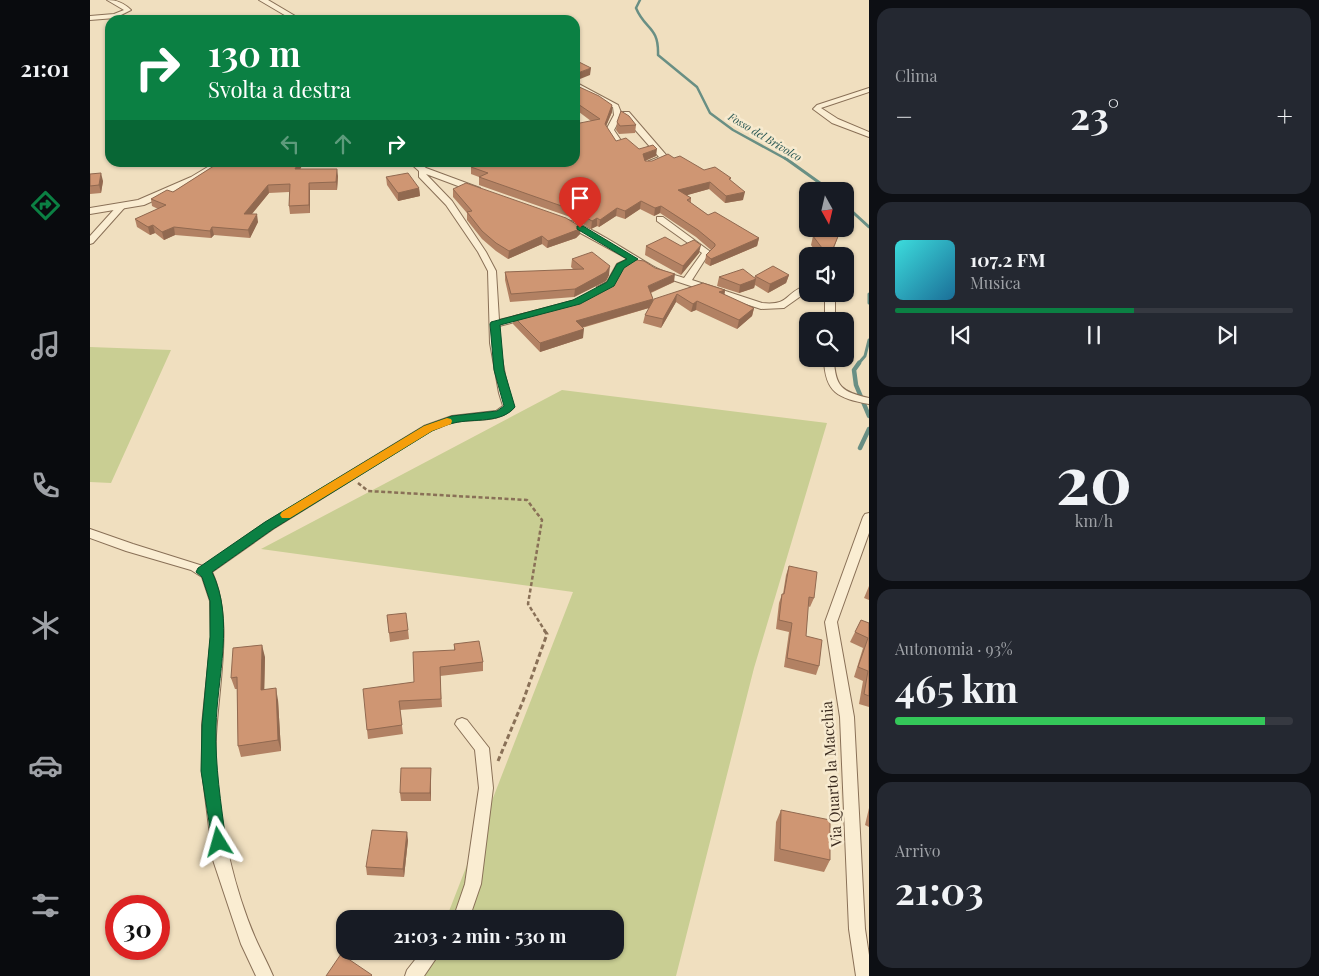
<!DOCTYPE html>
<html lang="it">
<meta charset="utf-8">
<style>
:root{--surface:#171b24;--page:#242831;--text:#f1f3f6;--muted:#9ea1a6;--line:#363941;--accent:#0b8043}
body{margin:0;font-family:"Playfair Display",serif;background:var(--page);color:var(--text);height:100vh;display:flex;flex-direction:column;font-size:19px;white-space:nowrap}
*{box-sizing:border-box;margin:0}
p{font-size:16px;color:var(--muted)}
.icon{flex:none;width:28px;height:28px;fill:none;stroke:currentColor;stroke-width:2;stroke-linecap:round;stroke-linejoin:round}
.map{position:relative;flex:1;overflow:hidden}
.drawer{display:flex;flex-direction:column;gap:8px;padding:8px;background:#0d0f14;width:450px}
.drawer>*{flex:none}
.banner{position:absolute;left:15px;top:15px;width:475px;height:152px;border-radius:15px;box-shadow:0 1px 4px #0004;background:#0b8043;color:#fff;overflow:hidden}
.needle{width:32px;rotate:172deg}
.fabs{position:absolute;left:709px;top:182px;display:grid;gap:10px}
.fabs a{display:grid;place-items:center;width:55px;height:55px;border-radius:10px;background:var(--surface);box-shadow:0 1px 4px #0004;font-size:25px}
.speed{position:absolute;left:15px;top:895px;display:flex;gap:10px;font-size:25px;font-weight:700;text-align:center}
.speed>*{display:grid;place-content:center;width:65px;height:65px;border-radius:50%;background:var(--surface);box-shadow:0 1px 4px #0004;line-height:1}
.speed .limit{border:8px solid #d22;background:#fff;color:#111}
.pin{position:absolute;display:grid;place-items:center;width:42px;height:42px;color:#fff;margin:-51px -21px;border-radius:50% 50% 50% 0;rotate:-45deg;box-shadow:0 0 5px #0007}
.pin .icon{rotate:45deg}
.me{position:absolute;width:55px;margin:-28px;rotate:352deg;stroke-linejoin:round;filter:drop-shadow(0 0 4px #0008)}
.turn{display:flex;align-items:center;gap:18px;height:105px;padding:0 20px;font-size:22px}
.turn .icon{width:65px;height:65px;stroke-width:2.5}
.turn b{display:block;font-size:35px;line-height:42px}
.lanes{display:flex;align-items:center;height:48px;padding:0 20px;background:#0003;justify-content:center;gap:25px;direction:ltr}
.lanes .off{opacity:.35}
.big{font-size:38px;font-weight:700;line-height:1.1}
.drawer .card{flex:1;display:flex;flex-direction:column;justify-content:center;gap:8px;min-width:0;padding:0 18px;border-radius:15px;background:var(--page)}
.drawer .dial{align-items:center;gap:0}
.dial b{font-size:65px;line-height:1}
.song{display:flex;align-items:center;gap:15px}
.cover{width:60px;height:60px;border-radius:8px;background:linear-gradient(135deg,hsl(180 70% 55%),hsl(200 70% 35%))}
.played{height:5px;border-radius:2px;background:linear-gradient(90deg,var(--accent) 60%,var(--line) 60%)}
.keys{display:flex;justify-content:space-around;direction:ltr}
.heat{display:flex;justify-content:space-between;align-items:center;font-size:28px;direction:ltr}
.charge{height:8px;border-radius:4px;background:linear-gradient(90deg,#34c759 93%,var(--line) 0)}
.trip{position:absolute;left:246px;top:910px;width:288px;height:50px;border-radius:15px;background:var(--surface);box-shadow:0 1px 4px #0004;font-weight:700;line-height:50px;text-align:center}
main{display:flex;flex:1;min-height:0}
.tab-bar{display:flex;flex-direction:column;width:90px;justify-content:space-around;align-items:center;background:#090b0e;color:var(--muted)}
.tab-bar .icon{width:35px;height:35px}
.tab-bar .selected{color:var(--accent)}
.tab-bar b{font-size:22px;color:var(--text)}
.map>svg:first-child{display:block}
.green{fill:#c9ce93}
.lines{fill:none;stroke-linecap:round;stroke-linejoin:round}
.stream-far2{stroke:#698f84;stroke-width:2.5}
.stream-far1{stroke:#698f84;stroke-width:3}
.stream{stroke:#698f84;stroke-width:4.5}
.minor-casing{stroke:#897057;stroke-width:2}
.tertiary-casing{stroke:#897057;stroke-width:2}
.path-far1{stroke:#897057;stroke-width:2.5;stroke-dasharray:4 2.5;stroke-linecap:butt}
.path{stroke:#897057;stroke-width:3;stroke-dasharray:5 3;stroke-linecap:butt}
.minor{fill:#faedd2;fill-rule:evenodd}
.tertiary{fill:#faedd2;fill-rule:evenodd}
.wall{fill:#b28163}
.shaded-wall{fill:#916950}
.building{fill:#cf9673;stroke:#916950}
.route{fill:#0b8043;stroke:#07532c}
.slow{fill:#f59e0b}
.labels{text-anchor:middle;stroke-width:5;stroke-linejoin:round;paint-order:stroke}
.far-water-label{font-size:11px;font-style:italic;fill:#2a5854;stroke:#f7eacf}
.near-street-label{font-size:15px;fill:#38281c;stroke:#f7eacf}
</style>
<main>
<nav class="tab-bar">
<b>21:01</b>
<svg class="icon selected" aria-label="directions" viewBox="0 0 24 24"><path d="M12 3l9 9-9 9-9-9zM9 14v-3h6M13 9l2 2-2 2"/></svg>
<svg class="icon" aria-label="music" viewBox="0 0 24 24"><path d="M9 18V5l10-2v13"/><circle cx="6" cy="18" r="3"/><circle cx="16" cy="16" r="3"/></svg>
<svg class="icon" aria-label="phone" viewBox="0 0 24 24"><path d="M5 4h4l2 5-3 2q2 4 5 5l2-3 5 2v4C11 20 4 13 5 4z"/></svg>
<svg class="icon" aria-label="climate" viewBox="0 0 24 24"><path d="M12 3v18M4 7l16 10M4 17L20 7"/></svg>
<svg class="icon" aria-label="car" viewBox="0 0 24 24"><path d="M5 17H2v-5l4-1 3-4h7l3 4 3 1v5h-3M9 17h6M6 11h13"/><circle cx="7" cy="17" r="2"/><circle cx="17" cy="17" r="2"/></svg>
<svg class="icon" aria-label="filters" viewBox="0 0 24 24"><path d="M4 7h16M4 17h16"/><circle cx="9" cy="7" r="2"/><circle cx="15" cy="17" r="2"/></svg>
</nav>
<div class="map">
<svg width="779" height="976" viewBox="0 0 779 976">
<rect width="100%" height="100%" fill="#f0dfbf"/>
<path class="green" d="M0 347 81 350 21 483 0 482Z
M472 390 737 423 664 668 586 976H333L343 951H525V919H356L483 592 171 549Z"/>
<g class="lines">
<path class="stream-far2" d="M550 0 546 8C555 30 569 26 568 55L607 87 620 113 643 130 696 159"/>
<path class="stream-far1" d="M695 158 741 191
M755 205 779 227
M779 294V303
M768 364 775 356 779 340"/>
<path class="stream" d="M769 363 764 370 766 385 779 416
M770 448 779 429"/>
<defs>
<path id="minor" d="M17 0C27 0 34 3 41 10L25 18 0 20V16L24 14 34 10Z
M485 82 528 105 532 115 524 130 534 145 533 147H527L516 130 524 115 523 107 485 87Z
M779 88V92L731 108 748 119 779 132V137L742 123 723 109 727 105Z
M533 112H539L577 156V160L565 165H559V161L569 157 533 116Z
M319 162H328L336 168 390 188V192H384L336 174 362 201 396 252 406 271 409 320 437 313 442 316 440 318 409 326C410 353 415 381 424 407 410 424 384 418 364 422 357 424 349 428 342 430L183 529 122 572C148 630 121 709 126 772 131 828 144 890 167 942 172 953 178 964 183 976H166L151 944 123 860 112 771V725L121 637 120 601 112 577 101 570 36 551 0 538V529L43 544 113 566 175 523 334 426 362 416 406 411 413 406 409 393 400 343 398 271 388 252 356 205 329 177V171Z
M29 204 36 206 3 243 0 244V236Z
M567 217H573L622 253 616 258 602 280 672 303C701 306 694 292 718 285V291L694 308 671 309 564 274 544 262C541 264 536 266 533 269 525 279 526 294 507 291V287L517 282 527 264 538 259 474 224V220C490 218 550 260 568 269 576 273 586 275 594 278L612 253 567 221Z
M732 294H740L745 300V321H735V300Z
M734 359H744C745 387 752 392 779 398V404C748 398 735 393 734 359Z
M779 513V533L747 622 764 717 775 929 779 955V976H766L759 929 750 717 735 622 773 517 775 514Z
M372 718 377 720 399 748 403 788 391 884 379 919H363L375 884 389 788 385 750 365 724 367 720Z
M332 951H351L334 976H315L317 970Z"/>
<path id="tertiary" d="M169 0H178L212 20H203Z
M126 162H138L107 181 54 205 0 214V208L48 200 101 177Z"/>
</defs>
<use href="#minor" class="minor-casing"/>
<use href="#tertiary" class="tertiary-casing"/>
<path class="path-far1" d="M268 483 278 491 437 500 452 520 438 604 455 631"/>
<path class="path" d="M408 761 433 701 457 634 454 630"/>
<use href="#minor" class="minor"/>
<use href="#tertiary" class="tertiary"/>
</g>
<path class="wall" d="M485 85 522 105V112L516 126 526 141 566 156 555 161H562L584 158 614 170 641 178 640 180 653 200 635 203 619 189 597 195 601 198V203L618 215 669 238 667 246 620 266 615 263 616 255 621 250 606 237 570 213 564 216 550 209 535 219 526 216 509 227 507 226 501 229 483 218 389 185V177L381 174V167L384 165 379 162H429L438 166 440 163 438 162H485L501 121 485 109Z
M527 122 546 125 545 133 529 134 526 130Z
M130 162H214L210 169 248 176 247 190H220V213L200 214 199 206V192L179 193 162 214 168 222 160 238 124 235 121 238 85 235 74 240 65 233 60 235 47 227 45 219 68 209 62 206 61 199 83 192Z
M0 174 13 181 11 193 0 194Z
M296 177 329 188 330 196 308 201 297 185Z
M363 189 490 234 486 238 457 248 452 244 418 259 406 251 392 239 377 220V213L363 197Z
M749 234 741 256H729L721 245 723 236Z
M556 246H591L609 253 591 275 555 255Z
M482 259 519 275 516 281 484 297 420 302 415 280V272L484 270 481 267Z
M699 275 696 283 678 293 665 285 664 288 649 293 627 286 629 277 664 278 665 276Z
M584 282 561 293 563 299V301L613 283 635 290 634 295 664 308 662 316 647 329 606 310 601 312 586 302 571 328 553 323 555 315 559 308 492 328 493 338 450 352 423 324V316L491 298Z
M699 566 724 598 720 607 718 606 716 636 729 666 726 675 694 667 699 632 686 629 689 603 692 594H693L696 575Z
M779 586V600L774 598Z
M297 615 318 630 319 639 300 642Z
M771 620 779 623V707L769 704 773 681 764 677 773 648 760 642Z
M364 644 393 662V671L350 676 352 707 310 710 313 734 278 739 277 730 324 682 364 650Z
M175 657 174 690 188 700 191 751 151 757 148 746 147 689H145L141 678Z
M341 768V801H311L310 793Z
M779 808V827L775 825Z
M691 810 740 860 734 872 684 861 686 822Z
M318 840 314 877 277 875 276 867Z
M300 951H313L309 957Z"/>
<path class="shaded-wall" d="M501 68 500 75 485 81V74Z
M522 105V112L514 131 515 124Z
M567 149 566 156 552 162 553 154Z
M209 162H214L206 177 205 169Z
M247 169 248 176 247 190 246 182Z
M11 173 13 181 11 193 9 185Z
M620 182 619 189 587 198 588 190Z
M219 183 220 190V213L219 205Z
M178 185 179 193 156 221 154 214Z
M329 188 330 196 308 201V193Z
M655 192 653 200 635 203 636 196Z
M551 201 550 209 535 219V211Z
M571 206 570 213 564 216 565 208Z
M527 208 526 216 509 227 510 220Z
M167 214 168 222 160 238 158 230Z
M507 218V226L501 229 502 221Z
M63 225 65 233 60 235 58 227Z
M84 227 85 235 74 240 72 232Z
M122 227 124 235 121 238 120 231Z
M491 227 490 234 486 238 457 248 458 241Z
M452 236V244L418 259 419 251Z
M669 238 667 246 620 266 621 259Z
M611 245 609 253 591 275 593 266Z
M520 266 519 275 516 281 484 297 485 289Z
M585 274 584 282 557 294 558 286Z
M699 275 696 283 678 293 680 284Z
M666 279 664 288 649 293 650 285Z
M635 290 634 299 629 292Z
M587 294 586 302 571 328 573 319Z
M563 299 562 307 486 329V321Z
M607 301 606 310 601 312 603 304Z
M664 308 662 316 647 329 649 320Z
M494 329 493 338 450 352V343Z
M172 645 175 657 174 702 171 690Z
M186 688 188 700 191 751 188 740Z
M341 768V801L340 793Z
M317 832 318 840 314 877 313 869Z
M309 951H313L309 957Z"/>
<path class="building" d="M485 60 501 68 485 74Z
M485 85 509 96 522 105 515 124 526 141 536 138 549 149 563 145 567 149 553 154 555 161H562L578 154 584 158 590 156 614 170 625 167 641 178 639 179 655 192 636 196 620 182 588 190 601 198 597 200 618 215 625 212 669 238 621 259 616 255 625 246V244L608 230 571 206 565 208 551 201 535 211 527 208 510 220 507 218 502 221 483 210 389 177 398 173 381 167 388 162H429L438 166 440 162H485V124L510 119 485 102Z
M531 111 539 116 546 125 530 126 527 122Z
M130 162H209L205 169H247L246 182 219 183V205L199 206 200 184 178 185 154 214H167L158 230 122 227 120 231 84 227 72 232 63 225 58 227 45 219 76 205 61 199 77 190 83 192Z
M11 173 9 185 0 186V174Z
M318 173 329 188 308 193 296 177Z
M376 183 476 218 491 227 487 230 458 241 452 236 419 251 406 243 392 231 377 212 382 211 363 189Z
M749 234 740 256H738L723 236Z
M575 237 591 246 604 240 611 245 593 266 556 246Z
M502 252 520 266 516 272 485 289 421 294 415 272 494 269 482 259Z
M540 259 554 261 565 268 585 274 558 286 563 299 486 321 494 329 450 343 423 316 491 298 526 280 536 261Z
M683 266 699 275 680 284 665 276Z
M653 269 666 279 650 285 629 277Z
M613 283 635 290 629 292 664 308 649 320 607 301 603 304 587 294 573 319 555 315 564 299Z
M699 566 727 572 724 598 719 597 716 636 732 640 729 666 697 658 702 623 689 620 692 594H694Z
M316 613 318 630 299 633 297 615Z
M771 620 779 623V696L774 694 778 671 768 667 778 638 765 632Z
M389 641 393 662 350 667 351 699 309 701 312 725 277 730 273 689 324 682 323 652 365 650 364 644Z
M172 645 171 690 186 688 188 740 148 746 147 677 141 678 143 648Z
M311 768H341L340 793H310Z
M691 810 740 820V860L690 849Z
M282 830 317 832 313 869 276 867Z
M251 954 282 975 281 976H236Z"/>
<path class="route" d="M487 226H493L548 259 534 268 524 286 490 304 410 325 414 370 425 407C411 424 384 418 364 423 357 424 349 428 342 431L183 529 122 572C145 619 127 677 126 727 125 766 131 803 136 842L134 847 129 849 123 847 111 771 112 725 120 637V601L112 577 106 572 108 568 175 522 334 426 362 416 407 411 414 406 404 370 400 324 401 322 483 300 517 282 527 264 537 259 487 229Z"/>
<path class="slow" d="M357 418 361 419 362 421 361 424 342 431 200 518H192L190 515 192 512 334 426Z"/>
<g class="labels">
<g class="far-water-label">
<text transform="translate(675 137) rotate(31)" y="4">Fosso del Brivolco</text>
</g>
<g class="near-street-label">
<text transform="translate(742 774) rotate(-94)" y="5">Via Quarto la Macchia</text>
</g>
</g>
</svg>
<div class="fabs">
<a><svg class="needle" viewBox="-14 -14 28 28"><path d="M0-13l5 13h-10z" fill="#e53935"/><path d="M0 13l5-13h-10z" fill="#9ea1a6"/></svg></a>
<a><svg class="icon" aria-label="sound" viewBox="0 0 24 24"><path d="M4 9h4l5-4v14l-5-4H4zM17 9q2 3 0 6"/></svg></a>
<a><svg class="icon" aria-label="search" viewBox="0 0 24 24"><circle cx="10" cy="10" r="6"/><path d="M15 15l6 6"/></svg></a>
</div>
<div class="speed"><div class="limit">30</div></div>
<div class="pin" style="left:490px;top:228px;background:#d93025"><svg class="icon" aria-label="arrive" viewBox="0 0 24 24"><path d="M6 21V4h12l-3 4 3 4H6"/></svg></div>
<svg class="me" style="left:129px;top:842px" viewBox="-20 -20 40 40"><path d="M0-17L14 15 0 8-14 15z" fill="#0b8043" stroke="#fff" stroke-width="4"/></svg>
<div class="trip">21:03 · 2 min · 530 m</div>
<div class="banner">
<div class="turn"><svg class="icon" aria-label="right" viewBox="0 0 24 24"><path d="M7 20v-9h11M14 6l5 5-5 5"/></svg><div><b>130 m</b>Svolta a destra</div></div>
<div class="lanes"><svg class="icon off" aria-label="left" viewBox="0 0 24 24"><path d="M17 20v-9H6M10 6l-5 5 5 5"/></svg><svg class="icon off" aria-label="ahead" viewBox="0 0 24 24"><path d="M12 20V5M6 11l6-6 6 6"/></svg><svg class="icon" aria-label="right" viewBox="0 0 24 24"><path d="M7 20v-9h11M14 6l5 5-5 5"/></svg></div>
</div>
</div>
<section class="drawer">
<div class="card"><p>Clima</p>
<div class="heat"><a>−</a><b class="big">23°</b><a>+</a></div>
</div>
<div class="card">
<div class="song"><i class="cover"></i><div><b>107.2 FM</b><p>Musica</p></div></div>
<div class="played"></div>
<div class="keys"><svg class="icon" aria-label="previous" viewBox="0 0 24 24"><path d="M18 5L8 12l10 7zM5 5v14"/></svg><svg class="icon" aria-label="pause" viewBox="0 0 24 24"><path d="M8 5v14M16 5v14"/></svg><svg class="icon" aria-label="next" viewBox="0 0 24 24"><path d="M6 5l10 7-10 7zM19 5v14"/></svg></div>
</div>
<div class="card dial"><b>20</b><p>km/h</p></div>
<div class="card"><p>Autonomia · 93%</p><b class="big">465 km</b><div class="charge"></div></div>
<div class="card"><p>Arrivo</p><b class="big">21:03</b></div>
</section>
</main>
